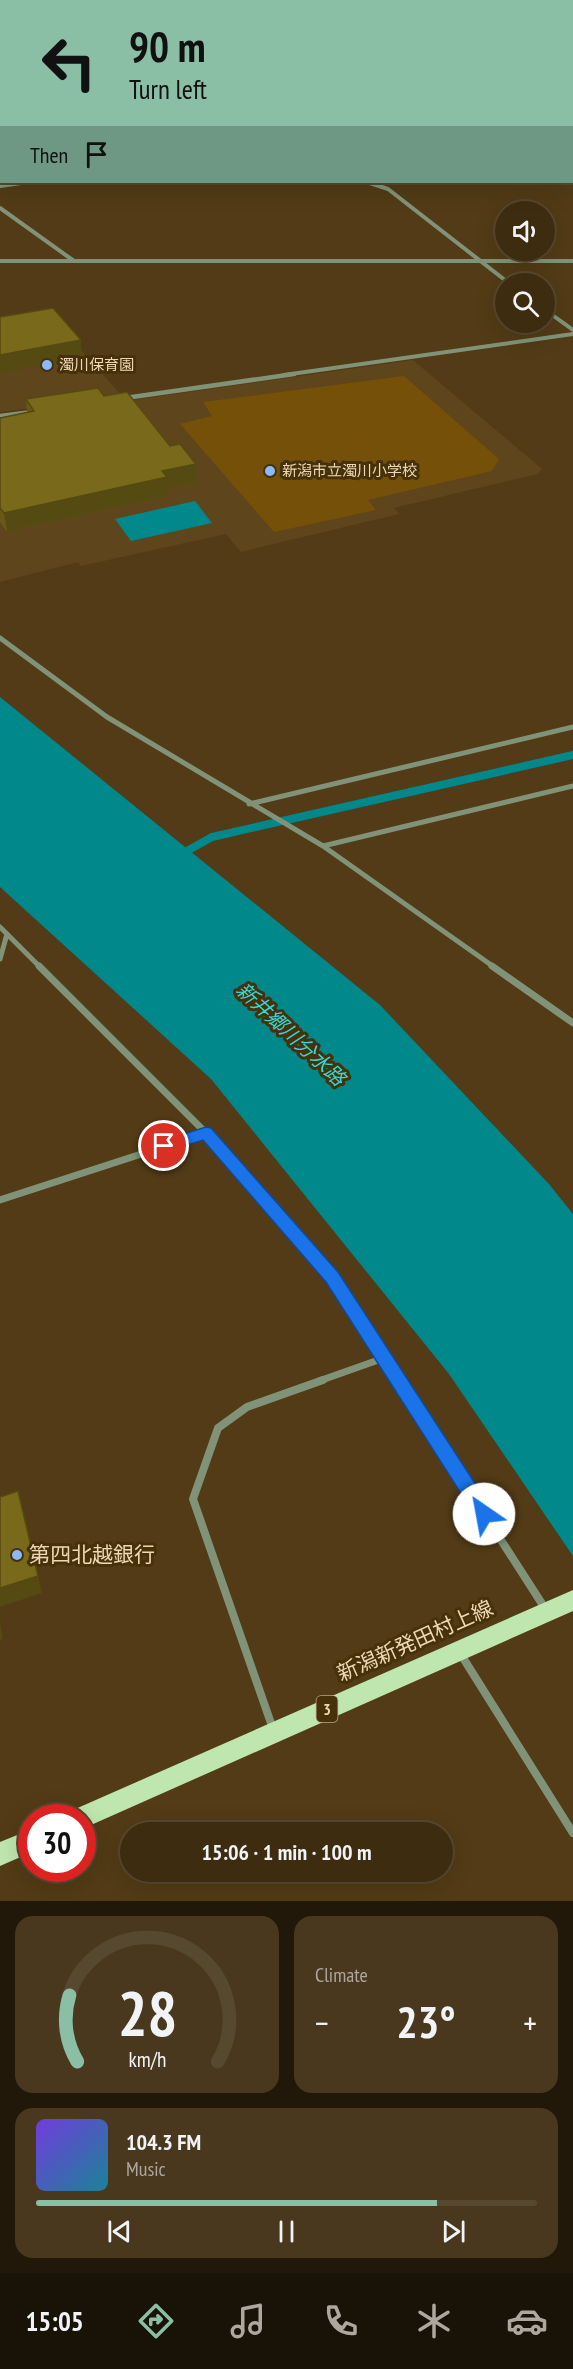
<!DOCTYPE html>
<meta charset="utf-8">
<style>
:root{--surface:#3e2c10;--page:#49381e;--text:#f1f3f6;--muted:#ada79f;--line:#574830;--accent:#8abfa5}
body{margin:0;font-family:"PT Sans Narrow","Noto Sans JP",sans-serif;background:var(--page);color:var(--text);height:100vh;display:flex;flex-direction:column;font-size:22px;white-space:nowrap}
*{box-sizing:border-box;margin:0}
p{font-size:20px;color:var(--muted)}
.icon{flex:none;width:33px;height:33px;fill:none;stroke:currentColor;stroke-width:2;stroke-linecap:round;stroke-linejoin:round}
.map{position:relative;height:1901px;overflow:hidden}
.side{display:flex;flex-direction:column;gap:15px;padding:15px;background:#221809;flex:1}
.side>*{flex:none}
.hud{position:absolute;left:0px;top:0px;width:573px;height:183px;box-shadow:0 6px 24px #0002,0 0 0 2px var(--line);background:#8abfa5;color:#111;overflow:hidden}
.fabs{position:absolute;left:495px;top:201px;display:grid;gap:12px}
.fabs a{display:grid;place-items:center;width:60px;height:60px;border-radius:50%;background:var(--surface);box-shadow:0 6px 24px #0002,0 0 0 2px var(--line);font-size:30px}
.speed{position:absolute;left:18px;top:1804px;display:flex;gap:12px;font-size:30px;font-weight:700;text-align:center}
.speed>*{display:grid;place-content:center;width:78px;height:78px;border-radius:50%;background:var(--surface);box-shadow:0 6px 24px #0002,0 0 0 2px var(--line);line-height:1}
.speed .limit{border:9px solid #d22;background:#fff;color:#111}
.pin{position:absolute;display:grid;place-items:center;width:51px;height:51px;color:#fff;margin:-26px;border:3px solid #fff;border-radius:50%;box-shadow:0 2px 6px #0007}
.me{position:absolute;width:66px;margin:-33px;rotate:327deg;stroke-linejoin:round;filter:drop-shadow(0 0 4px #0008)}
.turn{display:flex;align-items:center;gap:21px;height:126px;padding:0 30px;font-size:27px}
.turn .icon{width:78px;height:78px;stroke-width:2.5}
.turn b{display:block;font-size:42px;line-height:51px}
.then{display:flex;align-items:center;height:57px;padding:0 30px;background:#0003;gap:12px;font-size:22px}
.big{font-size:45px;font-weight:600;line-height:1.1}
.side .widget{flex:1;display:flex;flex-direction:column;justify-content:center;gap:9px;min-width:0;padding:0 21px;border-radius:18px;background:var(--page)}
.side .dial{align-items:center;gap:0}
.dial svg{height:156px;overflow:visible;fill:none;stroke:var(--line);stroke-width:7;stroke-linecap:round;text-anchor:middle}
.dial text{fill:var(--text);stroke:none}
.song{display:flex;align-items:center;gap:18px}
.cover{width:72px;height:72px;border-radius:9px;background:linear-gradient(135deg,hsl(260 70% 55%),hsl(190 70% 35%))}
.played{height:6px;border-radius:3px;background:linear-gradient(90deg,var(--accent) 80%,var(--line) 80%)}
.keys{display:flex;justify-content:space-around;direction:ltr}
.heat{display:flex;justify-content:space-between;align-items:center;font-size:33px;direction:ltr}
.side .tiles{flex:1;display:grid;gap:15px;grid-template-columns:1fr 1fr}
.widget:last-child{grid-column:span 2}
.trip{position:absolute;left:120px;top:1822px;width:333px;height:60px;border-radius:30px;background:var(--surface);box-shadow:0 6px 24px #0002,0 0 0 2px var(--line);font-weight:600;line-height:60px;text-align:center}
.tabs{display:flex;height:96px;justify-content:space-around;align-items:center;background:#191206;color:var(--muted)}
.tabs .icon{width:42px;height:42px}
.tabs .on{color:var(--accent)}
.tabs b{font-size:27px;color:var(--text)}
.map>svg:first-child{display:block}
.built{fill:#5f451c}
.green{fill:#755008}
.water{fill:#00888b}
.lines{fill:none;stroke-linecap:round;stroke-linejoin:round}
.stream{stroke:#00888b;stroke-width:8}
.street-far5{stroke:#809378;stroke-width:3}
.street-far4{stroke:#809378;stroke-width:4}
.street-far3{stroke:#809378;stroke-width:4.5}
.street-far2{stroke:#809378;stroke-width:5}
.street-far1{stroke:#809378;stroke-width:7}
.street{stroke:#809378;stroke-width:8}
.primary{fill:#bee6ae;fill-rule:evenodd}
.wall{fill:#685a16}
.shaded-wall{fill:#554a12}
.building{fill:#79691a;stroke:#554a12;stroke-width:1.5}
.route{fill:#1a73e8;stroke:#114b97;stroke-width:1.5}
.poi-dot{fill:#8bbafc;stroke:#47310a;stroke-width:2}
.labels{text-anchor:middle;stroke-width:6;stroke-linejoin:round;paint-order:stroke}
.far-poi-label{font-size:15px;fill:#eed7b6;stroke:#47310a;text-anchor:start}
.shield{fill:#47310a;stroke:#bca582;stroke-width:1.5}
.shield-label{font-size:16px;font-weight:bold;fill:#eed7b6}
.water-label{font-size:20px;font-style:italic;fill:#34d8db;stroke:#47310a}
.near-poi-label{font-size:21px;fill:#eed7b6;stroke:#47310a;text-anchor:start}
.near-street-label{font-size:21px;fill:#eed7b6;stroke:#47310a}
</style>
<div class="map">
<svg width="573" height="1901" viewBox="0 0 573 1901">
<rect width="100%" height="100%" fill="#523b16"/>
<path class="built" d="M57 323 122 396 0 412V333Z
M413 360 542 469 538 474 394 508 399 514 241 552 226 534 81 566 78 562 0 582V419Z"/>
<path class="green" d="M404 376 499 459 492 471 368 500 376 510 274 532 180 424 212 416 203 402Z"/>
<path class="water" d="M195 501 212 523 131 541 115 519Z
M0 697 380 1005 549 1184 573 1214V1556L449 1374 211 1079 0 887Z"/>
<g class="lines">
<path class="stream" d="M178 856 212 837 573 755"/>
<path class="street-far5" d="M131 2 137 0
M424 2 429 0"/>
<path class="street-far4" d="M367 182 388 189 510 284
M0 186 28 182
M0 208 74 261
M0 261H573
M544 309 573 330
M284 375 573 334"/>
<path class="street-far3" d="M125 398 294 374
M0 416 32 412"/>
<path class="street-far2" d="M0 638 107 717 323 846 494 967
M249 804 573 727
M323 846 573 786
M0 927 40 967
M0 959 7 934"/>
<path class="street-far1" d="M39 966 206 1133 332 1277 399 1381
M492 966 573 1023
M0 1200 206 1133
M319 1381 384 1358"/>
<path class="street" d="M398 1380 546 1610
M460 1653 573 1833
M273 1729 193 1499 218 1428 247 1407 323 1380"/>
<path class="primary" d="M364 0 374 2H365Z
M572 116H573V121H572Z
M573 1590V1611L82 1829V1818H69L73 1810Z
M32 1829V1852L0 1866V1842Z"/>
</g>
<path class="wall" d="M104 396 197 482 168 489V496L7 532 0 522V418L27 412 26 399Z"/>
<path class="shaded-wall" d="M81 340 82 358 0 373V355Z
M196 464 197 482 168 489V496L7 532 4 513 162 471Z
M23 1509 42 1593 0 1607V1588Z
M0 1622 3 1639 0 1640Z"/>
<path class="building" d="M53 308 81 340 0 355V317Z
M98 388 104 396 127 392 170 446 180 444 196 464 162 471 167 477 4 513 0 508V418L34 411 26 399Z
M18 1491 38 1576 0 1588V1497Z"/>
<path class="route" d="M206 1127 211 1128 338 1272 491 1508 493 1514 491 1520 484 1523 478 1520 326 1282 203 1140 164 1152 157 1146 159 1142Z"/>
<g class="poi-dot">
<circle cx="47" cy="365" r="6"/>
<circle cx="270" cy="471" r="6"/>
<circle cx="17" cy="1555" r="6"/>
</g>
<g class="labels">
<g class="far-poi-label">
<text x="59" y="370">濁川保育園</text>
<text x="282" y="476">新潟市立濁川小学校</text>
</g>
<rect class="shield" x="316.5" y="1696" width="21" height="26" rx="4.5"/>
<g class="shield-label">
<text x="327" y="1715">3</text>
</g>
<g class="water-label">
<text transform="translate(291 1034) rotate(43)" y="7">新井郷川分水路</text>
</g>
<g class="near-poi-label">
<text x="29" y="1562">第四北越銀行</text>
</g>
<g class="near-street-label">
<text transform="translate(415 1641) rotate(-24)" y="7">新潟新発田村上線</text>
</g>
</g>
</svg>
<div class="fabs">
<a><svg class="icon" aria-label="sound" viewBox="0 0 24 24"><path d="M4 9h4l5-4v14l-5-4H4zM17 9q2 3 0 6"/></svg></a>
<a><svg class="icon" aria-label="search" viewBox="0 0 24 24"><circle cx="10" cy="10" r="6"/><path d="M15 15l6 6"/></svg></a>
</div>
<div class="speed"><div class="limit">30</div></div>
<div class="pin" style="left:164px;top:1146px;background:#d93025"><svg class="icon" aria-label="arrive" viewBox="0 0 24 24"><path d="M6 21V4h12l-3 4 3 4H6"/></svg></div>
<svg class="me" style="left:484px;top:1514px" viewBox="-20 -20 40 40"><circle r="19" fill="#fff"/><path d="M0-13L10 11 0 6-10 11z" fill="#1a73e8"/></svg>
<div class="trip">15:06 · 1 min · 100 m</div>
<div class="hud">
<div class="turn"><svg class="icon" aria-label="left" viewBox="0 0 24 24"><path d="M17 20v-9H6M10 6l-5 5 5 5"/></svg><div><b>90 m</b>Turn left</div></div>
<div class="then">Then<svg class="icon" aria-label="arrive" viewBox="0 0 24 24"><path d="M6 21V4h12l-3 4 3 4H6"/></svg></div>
</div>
</div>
<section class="side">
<div class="tiles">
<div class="widget dial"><svg viewBox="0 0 100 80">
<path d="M14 69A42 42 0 1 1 86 69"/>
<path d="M14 69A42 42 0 0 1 10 35" stroke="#8abfa5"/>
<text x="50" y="56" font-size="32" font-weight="700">28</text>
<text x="50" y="72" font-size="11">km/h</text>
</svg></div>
<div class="widget"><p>Climate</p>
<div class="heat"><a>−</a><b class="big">23°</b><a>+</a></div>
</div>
<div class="widget">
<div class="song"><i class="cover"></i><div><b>104.3 FM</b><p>Music</p></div></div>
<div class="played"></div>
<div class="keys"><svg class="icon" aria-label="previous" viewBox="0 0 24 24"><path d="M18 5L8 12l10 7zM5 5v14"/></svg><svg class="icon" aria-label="pause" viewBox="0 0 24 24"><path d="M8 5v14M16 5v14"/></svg><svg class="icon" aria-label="next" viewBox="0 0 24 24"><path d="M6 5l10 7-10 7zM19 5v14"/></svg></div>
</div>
</div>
</section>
<nav class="tabs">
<b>15:05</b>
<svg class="icon on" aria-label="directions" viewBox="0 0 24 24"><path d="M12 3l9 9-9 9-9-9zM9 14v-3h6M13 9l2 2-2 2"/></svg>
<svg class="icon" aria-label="music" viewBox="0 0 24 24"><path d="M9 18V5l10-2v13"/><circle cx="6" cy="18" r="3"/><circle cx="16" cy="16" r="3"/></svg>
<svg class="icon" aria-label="phone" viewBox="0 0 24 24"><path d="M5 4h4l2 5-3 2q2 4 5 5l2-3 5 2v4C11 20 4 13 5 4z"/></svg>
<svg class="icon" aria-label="climate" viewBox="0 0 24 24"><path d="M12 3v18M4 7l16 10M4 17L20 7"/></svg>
<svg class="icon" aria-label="car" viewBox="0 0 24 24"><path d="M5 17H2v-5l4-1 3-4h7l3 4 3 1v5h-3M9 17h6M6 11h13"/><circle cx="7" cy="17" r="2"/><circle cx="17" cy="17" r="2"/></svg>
</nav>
